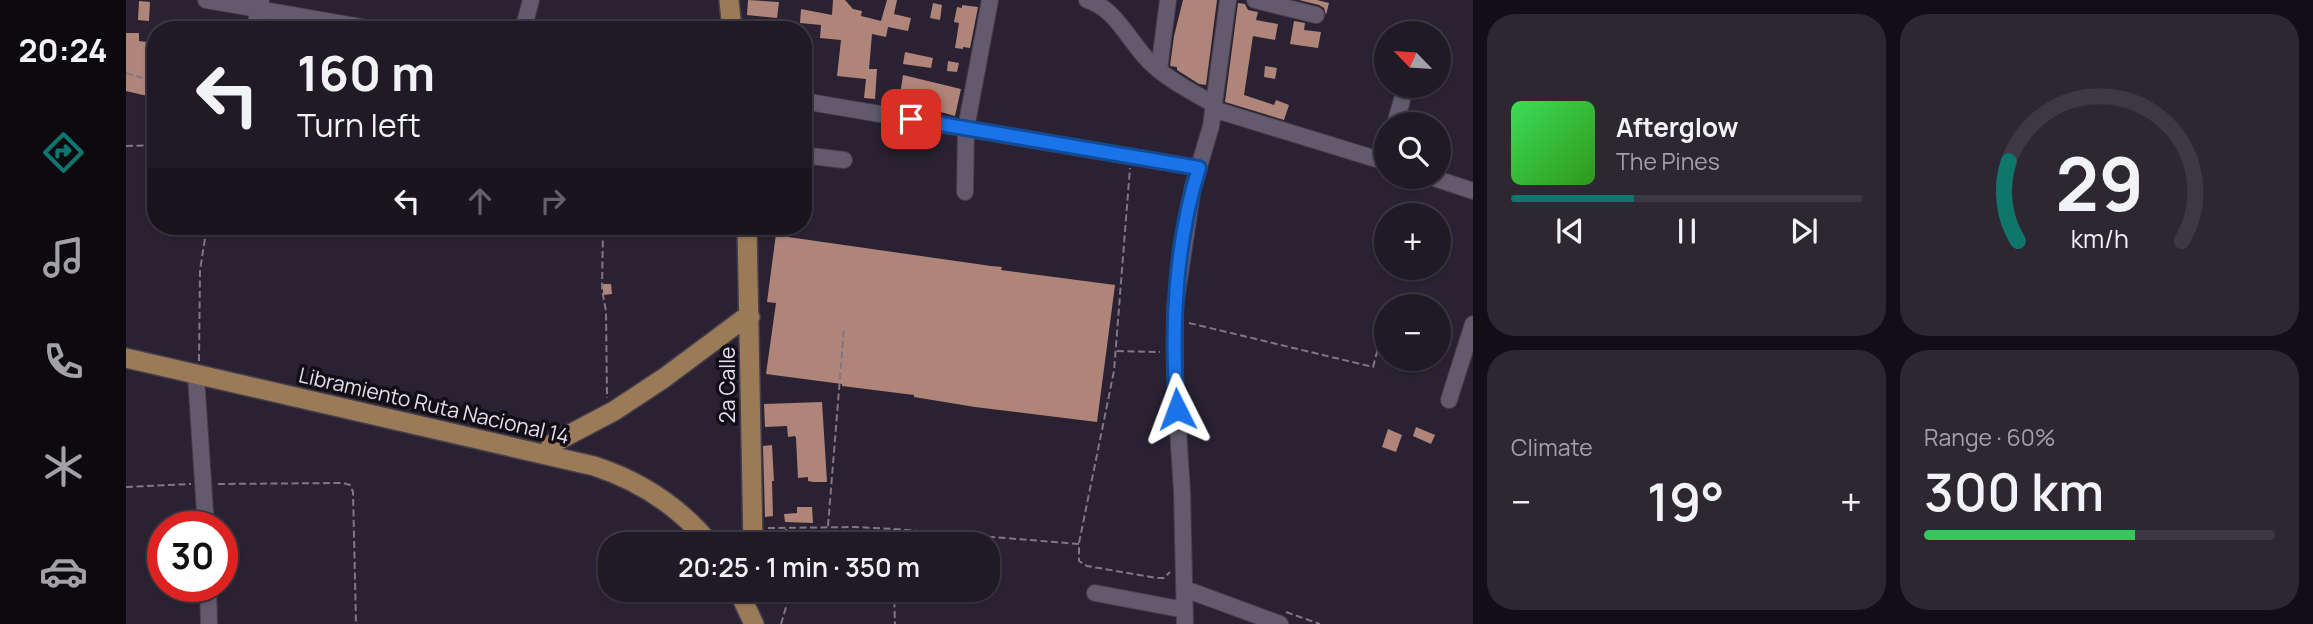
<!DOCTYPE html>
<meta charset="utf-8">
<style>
:root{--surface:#201a26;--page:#2d2732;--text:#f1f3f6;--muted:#a2a1a7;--line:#3d3843;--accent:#0f766e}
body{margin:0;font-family:Manrope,sans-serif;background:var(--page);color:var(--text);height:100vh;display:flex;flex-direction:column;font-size:26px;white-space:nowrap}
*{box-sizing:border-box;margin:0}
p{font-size:23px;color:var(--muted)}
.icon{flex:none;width:38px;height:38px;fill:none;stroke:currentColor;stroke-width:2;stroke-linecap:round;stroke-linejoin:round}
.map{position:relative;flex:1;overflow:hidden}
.side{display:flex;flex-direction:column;gap:14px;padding:14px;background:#120e15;width:840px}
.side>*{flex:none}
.guide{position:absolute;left:21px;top:21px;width:665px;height:214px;border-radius:28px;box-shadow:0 2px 5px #0004,0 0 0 2px var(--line);background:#201a26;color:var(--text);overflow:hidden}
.needle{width:46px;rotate:295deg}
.controls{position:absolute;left:1248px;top:21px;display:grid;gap:14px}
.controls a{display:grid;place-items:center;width:77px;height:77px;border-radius:50%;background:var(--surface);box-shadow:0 2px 5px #0004,0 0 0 2px var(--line);font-size:35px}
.speed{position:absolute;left:21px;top:511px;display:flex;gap:14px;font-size:35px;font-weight:700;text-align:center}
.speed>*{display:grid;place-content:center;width:91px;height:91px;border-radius:50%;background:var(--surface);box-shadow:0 2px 5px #0004,0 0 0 2px var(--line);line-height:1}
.speed .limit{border:10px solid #d22;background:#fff;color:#111}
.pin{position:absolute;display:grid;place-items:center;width:60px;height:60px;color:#fff;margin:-30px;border-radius:14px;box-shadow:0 4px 10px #0006}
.me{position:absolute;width:77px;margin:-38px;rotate:357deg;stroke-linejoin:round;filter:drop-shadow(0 0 5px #0008)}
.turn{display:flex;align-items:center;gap:24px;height:147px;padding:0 35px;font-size:32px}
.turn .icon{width:91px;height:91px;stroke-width:2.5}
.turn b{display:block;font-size:49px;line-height:60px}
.lanes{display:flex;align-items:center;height:66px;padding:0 35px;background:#0003;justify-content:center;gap:35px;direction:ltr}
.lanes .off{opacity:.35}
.big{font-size:52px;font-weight:600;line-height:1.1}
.side .card{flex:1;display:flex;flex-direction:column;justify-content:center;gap:10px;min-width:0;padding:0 24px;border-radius:28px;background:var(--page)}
.side .dial{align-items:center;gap:0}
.dial svg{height:182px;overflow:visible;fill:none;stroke:var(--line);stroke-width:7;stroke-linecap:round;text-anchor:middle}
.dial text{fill:var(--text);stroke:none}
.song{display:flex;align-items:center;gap:21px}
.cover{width:84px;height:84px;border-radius:10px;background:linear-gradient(135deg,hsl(130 70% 55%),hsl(110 70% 35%))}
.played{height:7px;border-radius:4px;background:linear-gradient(90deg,var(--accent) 35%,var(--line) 35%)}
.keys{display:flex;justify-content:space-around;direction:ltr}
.heat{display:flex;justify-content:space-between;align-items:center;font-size:38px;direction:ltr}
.charge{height:10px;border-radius:5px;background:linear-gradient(90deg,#34c759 60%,var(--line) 0)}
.side .tiles{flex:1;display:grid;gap:14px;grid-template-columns:repeat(2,1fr)}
.trip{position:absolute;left:472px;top:532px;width:402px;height:70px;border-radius:28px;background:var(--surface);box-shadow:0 2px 5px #0004,0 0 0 2px var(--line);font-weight:600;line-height:70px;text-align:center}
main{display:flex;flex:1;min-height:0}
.dock{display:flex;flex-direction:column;width:126px;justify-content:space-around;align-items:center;background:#0d0a0f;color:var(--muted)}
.dock .icon{width:49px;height:49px}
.dock .selected{color:var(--accent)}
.dock b{font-size:32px;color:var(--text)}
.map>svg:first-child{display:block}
.building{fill:#b08579}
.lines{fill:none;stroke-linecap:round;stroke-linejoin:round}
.minor-casing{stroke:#453e4c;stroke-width:18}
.major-casing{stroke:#453e4c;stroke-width:22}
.path{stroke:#7e7785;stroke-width:2;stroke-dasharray:7 3.5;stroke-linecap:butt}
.minor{stroke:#635b6d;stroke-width:16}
.major{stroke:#9b7b57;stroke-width:19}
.route-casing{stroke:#114b97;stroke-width:18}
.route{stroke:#1a73e8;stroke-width:12}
.labels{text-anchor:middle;stroke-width:7;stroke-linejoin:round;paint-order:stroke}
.street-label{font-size:21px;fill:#e4dfea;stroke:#110e15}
</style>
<main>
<nav class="dock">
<b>20:24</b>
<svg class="icon selected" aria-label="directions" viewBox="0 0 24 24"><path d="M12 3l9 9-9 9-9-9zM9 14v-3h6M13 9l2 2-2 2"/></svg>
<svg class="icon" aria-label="music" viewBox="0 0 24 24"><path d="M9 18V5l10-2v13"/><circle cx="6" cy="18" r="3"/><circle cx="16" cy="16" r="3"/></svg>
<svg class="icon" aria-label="phone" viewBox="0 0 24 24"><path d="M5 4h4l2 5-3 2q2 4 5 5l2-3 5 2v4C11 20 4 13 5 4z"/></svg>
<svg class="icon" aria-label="climate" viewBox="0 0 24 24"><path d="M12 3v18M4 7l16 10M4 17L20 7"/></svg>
<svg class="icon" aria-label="car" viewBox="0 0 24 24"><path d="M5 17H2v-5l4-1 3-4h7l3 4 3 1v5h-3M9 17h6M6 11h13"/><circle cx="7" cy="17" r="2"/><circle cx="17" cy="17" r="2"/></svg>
</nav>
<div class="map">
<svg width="1347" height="624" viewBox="0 0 1347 624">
<rect width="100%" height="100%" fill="#2a2232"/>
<path class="building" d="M622 0 653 2 651 18 621 15Z
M707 0H719L727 9 736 11 735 16 755 21 761 0H771L768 14 785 18 782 31 762 27 760 37 746 34 743 69H751L749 99 738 98 740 79 711 76 715 40 694 38 695 25 674 23 675 9 706 15Z
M1057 0H1091L1080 85 1073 84 1051 70V67L1044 66 1048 36Z
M1173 0H1191L1203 3 1200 15 1198 8 1193 5Z
M13 1 24 2 23 21 12 20Z
M807 3 816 5 814 20 804 18Z
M1112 3 1119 4 1122 10 1132 12 1130 20 1152 24 1149 40 1127 36 1118 95 1148 105 1150 100 1163 105 1158 120 1099 102Z
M836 5 852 7 844 48 837 47V49L829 48 833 23 828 22 831 7 836 8Z
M1168 21 1179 23 1178 30 1195 32 1192 48 1164 44Z
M0 33H13V41L21 42 20 64 30 66V98L0 91Z
M677 43H687V55H677Z
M779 52 807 58 805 68 777 64Z
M822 61 833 63 831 72 821 71Z
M1139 66 1151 68 1149 79 1138 77Z
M777 75 835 89 829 116 782 103 783 96 774 95Z
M651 226H664L662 237 865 266 876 267 875 270 989 285 971 422 849 407 788 397V395L716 386V384L640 374 650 303 641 302Z
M477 284H485L486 294 477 295Z
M1291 359H1302L1298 370 1288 367Z
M696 402 701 482H687L682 481V477L672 478 670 438 669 436 662 437 661 426 639 427 638 404Z
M1290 427 1309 435 1305 444 1287 436Z
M1262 429 1276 435 1270 452 1256 447Z
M646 445 648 481H646L647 516 639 517 637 446Z
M671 507H686L687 523 659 522 658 514 671 513Z"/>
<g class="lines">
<defs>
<path id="minor" d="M80 0 252 30
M961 0C991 8 1005 46 1027 65 1044 81 1067 92 1087 104
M1129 0 1190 15
M128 30 135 2
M397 30 405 0
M1033 70 1042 0
M677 101 1073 168
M1087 109 1260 162
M1269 124 1280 86
M677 155 718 160
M1305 177 1347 191
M839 192 840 128 864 0
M70 376 80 527
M1323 400 1347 324
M82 586 83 624
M1059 589 1154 624
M969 593 1059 610
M1059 624 1056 492 1049 382V307L1067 187 1085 126 1102 0"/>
<path id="major" d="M603 0 606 30
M621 226 627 544
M0 358 468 466C514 481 553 506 584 544
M422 454 425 445 431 441 488 411 538 378 616 320 624 317
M612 590 628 624"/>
</defs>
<use href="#minor" class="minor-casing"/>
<use href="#major" class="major-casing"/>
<path class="path" d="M0 73 30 82
M0 146 30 145
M477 230 476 290 480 311 481 398
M1063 323 1247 367 1257 330 1260 329
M1312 341 1325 345
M991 351 1034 352
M73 361 74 270 81 226
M92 484 217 483 224 485 227 492 230 624
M0 487 65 484
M702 526 718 328
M642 528 730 527 768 529 953 544V561L961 566 1031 578H1038L1044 572
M660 529 661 544
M953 543 988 371 1004 168
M768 544V529
M768 590 769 624
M1160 612 1194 624
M655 624 665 590"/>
<use href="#minor" class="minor"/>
<use href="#major" class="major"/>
</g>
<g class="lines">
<defs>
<path id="route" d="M785 119 1073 168C1049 243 1045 331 1051 409"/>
</defs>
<use href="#route" class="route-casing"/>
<use href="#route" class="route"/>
</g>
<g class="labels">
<g class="street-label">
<text transform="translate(602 385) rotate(-90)" y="7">2a Calle</text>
<text transform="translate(308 406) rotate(13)" y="7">Libramiento Ruta Nacional 14</text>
</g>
</g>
</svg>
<div class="controls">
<a><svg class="needle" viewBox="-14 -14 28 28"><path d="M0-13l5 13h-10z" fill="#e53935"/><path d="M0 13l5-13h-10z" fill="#a2a1a7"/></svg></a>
<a><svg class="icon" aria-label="search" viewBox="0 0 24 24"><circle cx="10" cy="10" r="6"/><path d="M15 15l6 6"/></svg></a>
<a>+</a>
<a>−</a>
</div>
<div class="speed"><div class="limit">30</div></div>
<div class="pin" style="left:785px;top:119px;background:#d93025"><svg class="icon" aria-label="arrive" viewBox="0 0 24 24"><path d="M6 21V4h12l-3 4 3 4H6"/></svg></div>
<svg class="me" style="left:1051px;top:409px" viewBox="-20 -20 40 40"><path d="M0-17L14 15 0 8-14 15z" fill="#1a73e8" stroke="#fff" stroke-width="4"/></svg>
<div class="trip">20:25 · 1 min · 350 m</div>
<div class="guide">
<div class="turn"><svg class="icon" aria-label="left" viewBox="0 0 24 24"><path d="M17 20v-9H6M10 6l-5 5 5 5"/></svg><div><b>160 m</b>Turn left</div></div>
<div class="lanes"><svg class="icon" aria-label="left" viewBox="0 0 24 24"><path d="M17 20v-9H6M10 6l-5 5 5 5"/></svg><svg class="icon off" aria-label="ahead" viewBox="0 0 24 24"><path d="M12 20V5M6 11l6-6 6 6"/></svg><svg class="icon off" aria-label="right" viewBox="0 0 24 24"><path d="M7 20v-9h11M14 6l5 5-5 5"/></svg></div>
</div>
</div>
<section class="side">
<div class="tiles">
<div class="card">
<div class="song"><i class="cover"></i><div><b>Afterglow</b><p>The Pines</p></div></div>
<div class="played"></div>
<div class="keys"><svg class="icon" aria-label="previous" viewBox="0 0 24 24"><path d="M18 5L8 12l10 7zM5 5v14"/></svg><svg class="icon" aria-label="pause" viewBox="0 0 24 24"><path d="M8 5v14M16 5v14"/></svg><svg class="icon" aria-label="next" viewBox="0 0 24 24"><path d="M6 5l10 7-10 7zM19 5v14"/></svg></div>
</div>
<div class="card dial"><svg viewBox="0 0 100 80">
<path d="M14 69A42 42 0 1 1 86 69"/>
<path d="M14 69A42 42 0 0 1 10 34" stroke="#0f766e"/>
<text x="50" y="56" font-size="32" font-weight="700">29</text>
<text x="50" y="72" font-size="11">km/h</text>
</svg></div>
<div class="card"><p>Climate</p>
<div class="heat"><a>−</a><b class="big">19°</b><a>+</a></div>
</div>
<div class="card"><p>Range · 60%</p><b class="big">300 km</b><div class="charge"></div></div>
</div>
</section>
</main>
